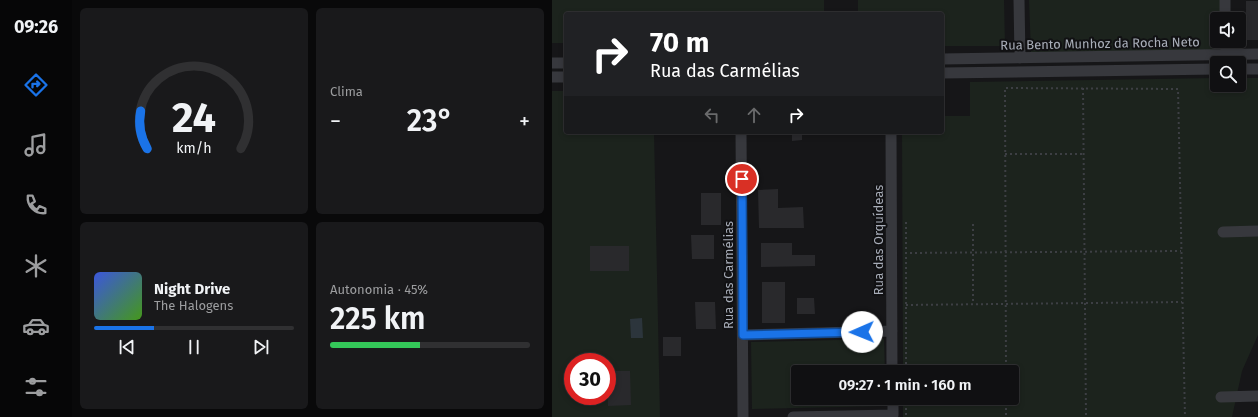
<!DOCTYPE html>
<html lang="pt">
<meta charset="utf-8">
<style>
:root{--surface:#101012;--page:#19191b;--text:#f1f3f6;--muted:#9c9d9f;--line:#303032;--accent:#1a73e8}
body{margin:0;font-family:"Fira Sans",sans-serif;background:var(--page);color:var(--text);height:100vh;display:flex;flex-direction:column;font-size:15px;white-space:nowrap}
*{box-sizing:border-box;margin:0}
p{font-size:13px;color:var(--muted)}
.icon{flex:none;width:22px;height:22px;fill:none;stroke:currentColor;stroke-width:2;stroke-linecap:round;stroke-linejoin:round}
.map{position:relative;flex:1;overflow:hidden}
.details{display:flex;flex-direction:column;gap:8px;padding:8px;background:#09090a;width:480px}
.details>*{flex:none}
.banner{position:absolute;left:12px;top:12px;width:380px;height:122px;border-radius:4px;box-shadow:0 2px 6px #0003,0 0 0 1px var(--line);background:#202124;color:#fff;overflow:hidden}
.buttons{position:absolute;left:658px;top:12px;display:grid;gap:8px}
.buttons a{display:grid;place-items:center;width:36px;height:36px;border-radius:4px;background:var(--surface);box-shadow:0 2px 6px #0003,0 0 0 1px var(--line);font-size:20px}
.speed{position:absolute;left:12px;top:353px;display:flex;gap:8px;font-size:20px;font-weight:700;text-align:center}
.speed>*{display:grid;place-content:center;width:52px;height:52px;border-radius:50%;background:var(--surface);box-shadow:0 2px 6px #0003,0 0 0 1px var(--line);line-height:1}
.speed .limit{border:6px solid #d22;background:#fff;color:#111}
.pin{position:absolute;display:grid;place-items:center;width:34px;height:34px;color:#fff;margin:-17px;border:2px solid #fff;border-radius:50%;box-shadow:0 1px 4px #0007}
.me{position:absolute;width:44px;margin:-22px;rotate:269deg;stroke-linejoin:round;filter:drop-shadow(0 0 3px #0008)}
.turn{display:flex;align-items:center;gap:14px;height:84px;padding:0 20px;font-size:18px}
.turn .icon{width:52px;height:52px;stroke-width:2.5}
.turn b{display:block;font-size:28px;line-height:34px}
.lanes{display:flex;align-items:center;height:38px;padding:0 20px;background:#0003;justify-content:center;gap:20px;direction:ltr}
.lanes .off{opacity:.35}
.big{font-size:30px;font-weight:600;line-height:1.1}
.details .widget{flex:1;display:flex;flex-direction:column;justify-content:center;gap:6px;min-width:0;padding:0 14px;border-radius:6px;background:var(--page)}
.details .dial{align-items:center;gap:0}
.dial svg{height:104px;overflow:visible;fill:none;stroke:var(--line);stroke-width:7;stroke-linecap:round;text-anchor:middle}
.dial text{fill:var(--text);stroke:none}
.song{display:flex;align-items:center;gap:12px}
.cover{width:48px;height:48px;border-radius:6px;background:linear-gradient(135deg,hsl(230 70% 55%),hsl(100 70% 35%))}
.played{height:4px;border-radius:2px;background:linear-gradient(90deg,var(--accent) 30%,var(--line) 30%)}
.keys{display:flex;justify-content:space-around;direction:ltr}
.heat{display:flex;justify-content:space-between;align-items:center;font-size:22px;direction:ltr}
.charge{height:6px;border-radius:3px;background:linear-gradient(90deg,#34c759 45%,var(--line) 0)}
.details .tiles{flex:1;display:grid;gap:8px;grid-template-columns:repeat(2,1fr)}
.trip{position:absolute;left:239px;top:365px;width:228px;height:40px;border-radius:4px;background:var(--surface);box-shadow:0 2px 6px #0003,0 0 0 1px var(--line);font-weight:600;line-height:40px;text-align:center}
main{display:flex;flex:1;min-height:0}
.tabs{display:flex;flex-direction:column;width:72px;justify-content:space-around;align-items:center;background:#060607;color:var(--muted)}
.tabs .icon{width:28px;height:28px}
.tabs .on{color:var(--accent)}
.tabs b{font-size:18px;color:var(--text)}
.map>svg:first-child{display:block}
.green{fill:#1c231d;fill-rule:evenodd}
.water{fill:#2c353c}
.building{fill:#29292c}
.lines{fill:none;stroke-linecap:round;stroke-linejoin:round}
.path{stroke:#3d3f44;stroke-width:2;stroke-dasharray:2 3;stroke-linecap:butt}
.street{stroke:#37383d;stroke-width:11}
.route-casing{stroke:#114b97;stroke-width:10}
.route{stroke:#1a73e8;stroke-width:7}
.labels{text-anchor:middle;stroke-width:4;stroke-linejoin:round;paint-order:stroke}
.street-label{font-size:13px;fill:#a8adb8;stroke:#111113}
</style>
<main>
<nav class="tabs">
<b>09:26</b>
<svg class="icon on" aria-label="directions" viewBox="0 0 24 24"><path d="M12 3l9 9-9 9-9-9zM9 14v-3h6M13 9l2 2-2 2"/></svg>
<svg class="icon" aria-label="music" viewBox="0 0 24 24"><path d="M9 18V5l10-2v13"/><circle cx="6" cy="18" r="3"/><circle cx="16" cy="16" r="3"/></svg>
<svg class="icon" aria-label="phone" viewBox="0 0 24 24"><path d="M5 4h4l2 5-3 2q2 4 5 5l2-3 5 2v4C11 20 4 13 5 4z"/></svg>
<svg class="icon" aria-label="climate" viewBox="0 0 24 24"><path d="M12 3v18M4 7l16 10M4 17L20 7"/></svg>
<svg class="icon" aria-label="car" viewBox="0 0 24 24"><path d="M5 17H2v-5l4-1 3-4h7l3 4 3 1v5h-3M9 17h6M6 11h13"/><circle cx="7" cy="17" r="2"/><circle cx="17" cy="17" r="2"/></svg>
<svg class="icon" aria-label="filters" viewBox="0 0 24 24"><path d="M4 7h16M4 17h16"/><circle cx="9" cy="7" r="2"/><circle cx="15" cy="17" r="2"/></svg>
</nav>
<section class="details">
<div class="tiles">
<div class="widget dial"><svg viewBox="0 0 100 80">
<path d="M14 69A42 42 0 1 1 86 69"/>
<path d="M14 69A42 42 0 0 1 9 40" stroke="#1a73e8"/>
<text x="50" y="56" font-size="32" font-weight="700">24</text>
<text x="50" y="72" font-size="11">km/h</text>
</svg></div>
<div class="widget"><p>Clima</p>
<div class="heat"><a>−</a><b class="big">23°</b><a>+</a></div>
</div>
<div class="widget">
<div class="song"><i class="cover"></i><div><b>Night Drive</b><p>The Halogens</p></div></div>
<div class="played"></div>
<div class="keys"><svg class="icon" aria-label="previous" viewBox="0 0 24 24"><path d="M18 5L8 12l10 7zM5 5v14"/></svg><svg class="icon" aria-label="pause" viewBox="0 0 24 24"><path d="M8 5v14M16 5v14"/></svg><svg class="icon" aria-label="next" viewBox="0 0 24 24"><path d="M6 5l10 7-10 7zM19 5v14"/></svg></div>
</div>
<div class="widget"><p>Autonomia · 45%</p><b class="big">225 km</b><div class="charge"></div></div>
</div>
</section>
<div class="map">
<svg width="706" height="417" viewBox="0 0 706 417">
<rect width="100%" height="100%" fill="#161618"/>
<path class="green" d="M0 0H272V14H14V43H0Z
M306 0H452L453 46H390V14H306Z
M477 0H669V19H665V41H670V51L479 52Z
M665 78V85H687V78H706V335L690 371 680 417H351V398H460V372H351L350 132H390V116H418V82Z
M0 91H14V132H102L108 417H0ZM21 362H55V396H21Z
M332 339 333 372H246V398H333V406L200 409 199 342Z"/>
<path class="water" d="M90 318 91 338H79L78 319Z"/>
<path class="building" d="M694 1H706V40H694Z
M240 132H250V140L240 141Z
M226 189V208L251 207 252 228H207L206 190Z
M149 193H169V225H149Z
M139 235H162V259H140Z
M209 243H240V255H263V266L209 267Z
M38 246H77V271H38Z
M210 282H233V323H210Z
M245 298H262L263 314H245Z
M143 302H163L164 329H144Z
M111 337H129V356H111Z
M55 371H78L79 405 56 406Z"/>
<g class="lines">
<path class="path" d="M531 88 534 417
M453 154H532
M354 222V372
M421 224V304
M353 253 629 251
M354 305 630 302
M454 372 453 88 626 89 633 417
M354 398V417
M454 398V417"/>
<path class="street" d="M467 0 468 58
M673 0V19
M674 41V63
M390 59 706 54
M0 63H14
M687 69H706
M390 73 665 69
M0 77H14
M189 132 191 417
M339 132 340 372
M671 232 706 231
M191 335 340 331
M669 397 706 396
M241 417 341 415V398"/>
</g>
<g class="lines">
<defs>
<path id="route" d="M190 179 191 335 310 332"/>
</defs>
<use href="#route" class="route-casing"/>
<use href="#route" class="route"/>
</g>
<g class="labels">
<g class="street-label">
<text transform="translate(548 43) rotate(-1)" y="5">Rua Bento Munhoz da Rocha Neto</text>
<text transform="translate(326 240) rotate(-90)" y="5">Rua das Orquídeas</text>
<text transform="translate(176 275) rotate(-90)" y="5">Rua das Carmélias</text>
</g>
</g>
</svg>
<div class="buttons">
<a><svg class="icon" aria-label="sound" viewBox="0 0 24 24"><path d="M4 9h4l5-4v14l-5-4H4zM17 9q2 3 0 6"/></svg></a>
<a><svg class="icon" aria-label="search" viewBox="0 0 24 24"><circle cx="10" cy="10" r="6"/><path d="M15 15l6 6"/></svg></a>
</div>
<div class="speed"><div class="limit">30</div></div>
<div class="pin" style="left:190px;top:179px;background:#d93025"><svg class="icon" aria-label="arrive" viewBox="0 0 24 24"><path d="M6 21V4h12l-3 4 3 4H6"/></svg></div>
<svg class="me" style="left:310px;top:332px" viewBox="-20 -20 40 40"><circle r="19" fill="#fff"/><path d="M0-13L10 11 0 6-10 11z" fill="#1a73e8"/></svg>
<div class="trip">09:27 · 1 min · 160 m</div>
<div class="banner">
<div class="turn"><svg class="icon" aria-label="right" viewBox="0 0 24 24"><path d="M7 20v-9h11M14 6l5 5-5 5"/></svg><div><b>70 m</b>Rua das Carmélias</div></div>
<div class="lanes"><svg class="icon off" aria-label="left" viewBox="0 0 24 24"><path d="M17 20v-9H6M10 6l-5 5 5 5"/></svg><svg class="icon off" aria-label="ahead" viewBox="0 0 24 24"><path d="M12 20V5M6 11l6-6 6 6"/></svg><svg class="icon" aria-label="right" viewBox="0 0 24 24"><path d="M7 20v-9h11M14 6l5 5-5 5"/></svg></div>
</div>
</div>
</main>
